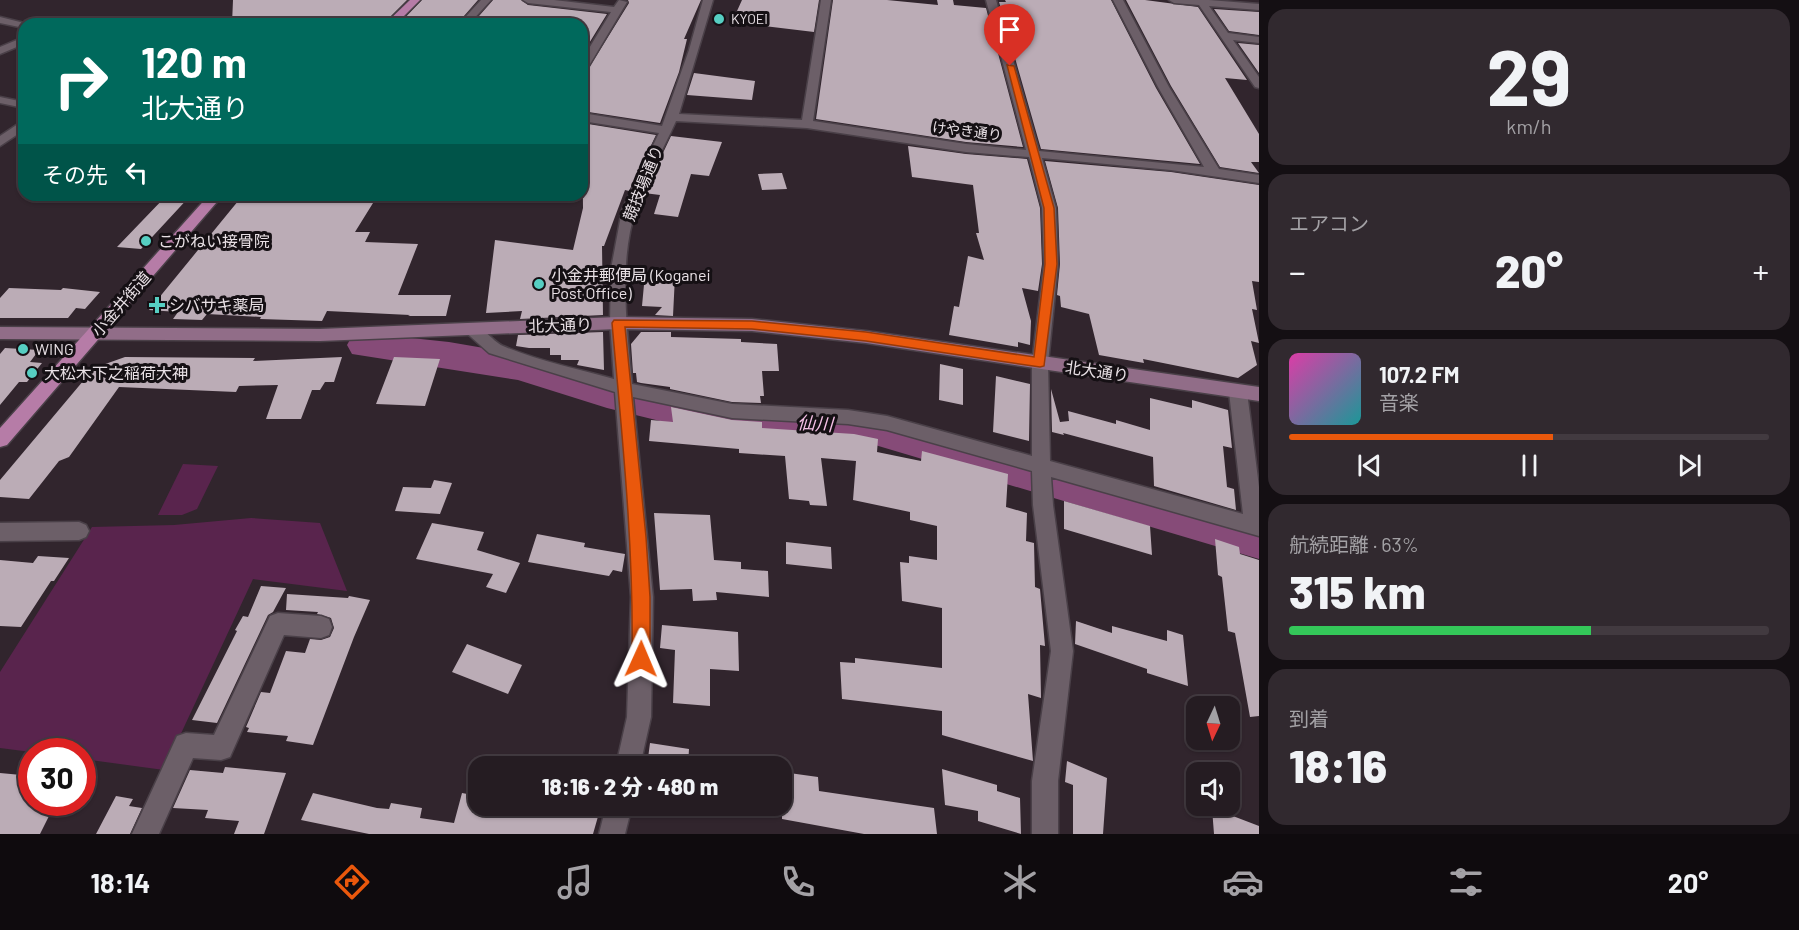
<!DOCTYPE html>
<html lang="ja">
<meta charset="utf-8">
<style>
:root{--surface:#251c22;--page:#31292f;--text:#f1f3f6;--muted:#a3a1a5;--line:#423a40;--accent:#ea580c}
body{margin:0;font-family:Barlow,"Noto Sans JP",sans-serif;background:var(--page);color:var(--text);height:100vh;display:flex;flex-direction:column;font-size:22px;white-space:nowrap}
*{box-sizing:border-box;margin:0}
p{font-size:20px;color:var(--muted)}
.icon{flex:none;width:33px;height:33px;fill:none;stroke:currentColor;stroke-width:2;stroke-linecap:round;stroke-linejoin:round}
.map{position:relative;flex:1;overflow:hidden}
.sheet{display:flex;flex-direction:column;gap:9px;padding:9px;background:#140f13;width:540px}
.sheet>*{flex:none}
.guide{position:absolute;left:18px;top:18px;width:570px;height:183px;border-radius:18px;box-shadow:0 2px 4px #0004,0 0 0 2px var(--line);background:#00695c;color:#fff;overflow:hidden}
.needle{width:39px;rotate:184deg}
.controls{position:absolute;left:1186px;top:696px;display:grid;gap:12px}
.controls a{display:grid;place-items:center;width:54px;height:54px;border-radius:12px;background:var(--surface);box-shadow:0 2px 4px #0004,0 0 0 2px var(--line);font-size:30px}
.speed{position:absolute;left:18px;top:738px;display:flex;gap:12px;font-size:30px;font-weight:700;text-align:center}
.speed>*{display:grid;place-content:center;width:78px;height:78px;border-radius:50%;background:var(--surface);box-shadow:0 2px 4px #0004,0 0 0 2px var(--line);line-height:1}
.speed .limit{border:9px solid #d22;background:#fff;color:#111}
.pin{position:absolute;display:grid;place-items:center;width:51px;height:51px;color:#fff;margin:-62px -26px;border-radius:50% 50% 50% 0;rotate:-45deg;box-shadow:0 0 6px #0007}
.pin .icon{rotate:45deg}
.me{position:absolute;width:66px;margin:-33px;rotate:1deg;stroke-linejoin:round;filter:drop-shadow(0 0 4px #0008)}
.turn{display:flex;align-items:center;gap:21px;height:126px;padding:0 24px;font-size:27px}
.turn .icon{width:78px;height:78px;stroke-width:2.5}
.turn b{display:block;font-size:42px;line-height:51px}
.then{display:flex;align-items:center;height:57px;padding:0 24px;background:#0003;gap:12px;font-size:22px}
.big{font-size:45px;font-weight:800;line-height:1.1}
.sheet .tile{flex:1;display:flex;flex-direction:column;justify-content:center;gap:9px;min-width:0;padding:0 21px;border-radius:18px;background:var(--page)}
.sheet .dial{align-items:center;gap:0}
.dial b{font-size:78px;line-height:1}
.song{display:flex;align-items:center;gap:18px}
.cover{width:72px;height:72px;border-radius:9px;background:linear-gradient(135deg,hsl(320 70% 55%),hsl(180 70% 35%))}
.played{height:6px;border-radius:3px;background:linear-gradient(90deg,var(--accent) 55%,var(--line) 55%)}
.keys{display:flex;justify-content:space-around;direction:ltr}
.heat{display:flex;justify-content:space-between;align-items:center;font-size:33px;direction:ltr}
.charge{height:9px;border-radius:4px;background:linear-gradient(90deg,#34c759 63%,var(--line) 0)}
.trip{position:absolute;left:468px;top:756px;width:324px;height:60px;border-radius:18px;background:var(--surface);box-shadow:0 2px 4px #0004,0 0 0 2px var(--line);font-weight:800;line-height:60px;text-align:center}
.dock{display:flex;height:96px;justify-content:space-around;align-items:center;background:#0f0b0e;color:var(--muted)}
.dock .icon{width:42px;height:42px}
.dock .on{color:var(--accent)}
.dock b{font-size:27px;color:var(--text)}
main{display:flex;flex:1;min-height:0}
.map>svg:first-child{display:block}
.green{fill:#59244d}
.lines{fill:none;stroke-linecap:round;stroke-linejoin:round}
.river{fill:#864b78;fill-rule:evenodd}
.building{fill:#bbacb6}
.street-casing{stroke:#4a4048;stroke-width:3}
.secondary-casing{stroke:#4a4048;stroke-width:3}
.primary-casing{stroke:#4a4048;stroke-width:3}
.street{fill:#6c5f68;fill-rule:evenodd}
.secondary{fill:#916d88;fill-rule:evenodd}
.primary{fill:#b67ca7;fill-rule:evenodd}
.route{fill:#ea580c;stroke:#983908;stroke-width:1.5}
.poi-dot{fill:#56cec2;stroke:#151014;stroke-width:2}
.labels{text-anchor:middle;stroke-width:6;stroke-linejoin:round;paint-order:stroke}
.far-poi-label{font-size:14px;fill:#e8e0e5;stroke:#151014;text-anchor:start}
.far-street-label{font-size:14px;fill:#e8e0e5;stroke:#151014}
.street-label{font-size:16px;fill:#e8e0e5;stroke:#151014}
.poi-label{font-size:16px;fill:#e8e0e5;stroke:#151014;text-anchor:start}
.water-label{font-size:18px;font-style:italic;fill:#f6c1e7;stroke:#151014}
</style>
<main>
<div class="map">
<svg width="1259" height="834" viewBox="0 0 1259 834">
<rect width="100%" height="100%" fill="#31252d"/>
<path class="green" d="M183 464 218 466 197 509 182 515H158Z
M251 518 320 523 347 591 253 579 164 770 83 759 82 752H31L0 748V672L92 527 174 525Z"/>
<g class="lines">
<path class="river" d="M364 333 449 342 519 354 607 380 709 403 865 412 1259 521V559L865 442 709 433 607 408 518 380 352 354 347 345 352 336Z"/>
</g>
<path class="building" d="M233 0H407L383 24H232Z
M422 0H478L457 24H399Z
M493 0H521L528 5 607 14 588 45 582 44V24H472Z
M628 0H701L684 39H687L679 72 660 123 582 111V79L629 3Z
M742 0H819L814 32 732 22Z
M833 0H887L938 5 937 0H953L954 5 986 8 1023 147 966 142 816 119Z
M1005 0H1111L1156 88 1200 164 1041 149 999 2H1006Z
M1126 0H1145L1198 7 1247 80 1225 78 1259 134V162H1251L1259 173 1220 167 1171 86Z
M1214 9 1259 12V35L1229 31Z
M1238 43 1259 45V73Z
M694 73 755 81 752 100 687 95Z
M582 123 656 135 629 191 625 190 604 246H602L603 315 520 319 522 311 486 313 495 240 573 250 583 208Z
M671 136 722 142 709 176 691 174 678 217 654 214 660 195 644 193Z
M908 146 966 154 1027 159 1040 208 1042 264 1038 291 1022 288 1031 321 1030 345 1018 342V347L949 335 954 306 959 307 968 256 984 260 976 233H979L973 185 912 177Z
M1045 161 1171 172 1259 185V282L1252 281 1257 310 1252 309 1259 343 1251 341 1257 365 1238 378 1143 359 1144 363 1099 355 1089 314 1061 307 1060 296 1057 295 1060 264 1058 208Z
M782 173 787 189 762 190 758 174Z
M167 195H191L141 249 117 247Z
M243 195H378L355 232H370L365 242 418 244 398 295H451L446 316H408L410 315 327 311 322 321 260 319 261 317 207 314 202 320 173 319 178 312 149 310Z
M645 274 675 276 673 316 655 315 662 307 642 306Z
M9 288 61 290 63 288 100 292 85 309 76 308 68 318H0V298Z
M603 332 604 370 577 365 579 360H561V355H550V348H529L516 346 518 335Z
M641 332H671V337L741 339V342L777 344 779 371H762L764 396H760L761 403 732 402 670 389V387L641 383 637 382 636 373H633L631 344Z
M5 348 39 350 30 362 42 363 27 382H19L0 405V354Z
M125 357 255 358 253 361 342 357 334 382H325L320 390H312L301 419H266L278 385 239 386 236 392 119 387 69 457 59 461 29 499 0 497V480L94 368Z
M394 357 440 359 425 406 376 404Z
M940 364 963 369V405L939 400Z
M996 376 1030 384 1029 441 993 432Z
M1051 389 1060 422 1069 421 1068 411 1116 424V420L1150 430V398L1192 408V400L1228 410 1232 448 1223 446 1227 487 1234 489 1236 510 1154 486 1153 457 1063 433 1064 435 1052 432Z
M671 407 732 420 762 422V428L854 434 878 439 877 452 921 461 922 451 1008 474 1006 507 1027 513 1026 541 1034 543 1035 587 1040 589 1045 646 1040 645 1041 698 1028 694 1033 761 942 735V711L842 699 840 662 855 663V658L942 668V608L902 601 900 562 909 563V556L937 560V526L910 520V512L853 500 856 461 821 458 827 506 810 505 809 501 789 499 785 456 739 453V449L649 441 651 420 673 422Z
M434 480 452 483 440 514 395 511 403 487 431 488Z
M1064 501 1150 526 1152 555 1064 529Z
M654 513 710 515 714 560 741 562V569L768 571 769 597 716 592 717 600 693 601 692 589 660 590Z
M432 523 484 532 477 550 520 563 506 593 486 587 493 574 416 559Z
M537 534 585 543 584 547 625 554 622 572 613 570 609 576 528 562Z
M1215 539 1239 547 1240 554 1259 560V716L1250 717 1235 633 1228 631 1222 577 1218 575Z
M786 542 831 547 832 569 786 564Z
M38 556 69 558 54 581H51L21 627 0 626V560L33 563Z
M261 586 286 588 273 612 268 615 217 723 192 720 237 631 235 630 243 616 248 617Z
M287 594 348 598 349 596 370 600 354 637 313 745 286 741 288 736 247 732 249 728 246 727 261 692 270 693 286 651 305 653 310 639 321 640 330 637 334 628 331 618 317 614 318 612 286 610Z
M1076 621 1112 633V626L1167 641V630L1183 635 1188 686 1147 673V669L1075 644Z
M662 625 738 632 739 671 710 669V706L673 703 675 650 660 648Z
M467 644 522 665 508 694 452 672Z
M650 743 689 749 688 766H647Z
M1067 761 1107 778 1103 834H1073V785L1065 782Z
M225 767 286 773 264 834H234L239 821 205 818 208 810 173 808 190 770 223 773Z
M942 769 997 785V791L1020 798 1021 834 978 821V811L945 805Z
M782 772 818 777 819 791 934 808 937 834H864L782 819Z
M0 773 32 776V802H56L40 834H0Z
M313 793 377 808 389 809 391 803 422 808 420 818 454 823 462 793 478 796V806H524L558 809 559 806H601L593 834H369L301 820Z
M116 796 133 799 129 806 142 808 130 834H96Z
M1212 808 1259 826V834H1214Z"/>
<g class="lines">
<defs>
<path id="street" d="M481 0H491L469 24H459Z
M523 0H554L614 7 619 0 627 2 587 69 582 72V60L611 12 528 3Z
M703 0H713L679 114 802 120 821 0H831L813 121 966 144 1026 150 986 0H996L1039 151 1204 167 1158 87 1113 0H1123L1169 87 1219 169 1259 175V183L1171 170 1042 158 1056 208 1058 264 1048 363 1050 461 1243 514 1229 392 1232 387 1238 385 1244 387 1247 392 1259 487V536L1051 477 1053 505 1073 651 1058 781V834H1032V781L1051 651 1033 505 1032 471 887 430 848 424 732 418 633 397 653 597 651 717 640 766H616L627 717 631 597 615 392 489 353 462 329 464 325C480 320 490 340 503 346 538 361 578 369 614 379L610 323 611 269 622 210 659 133 582 121V113L662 126 689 50ZM676 121 807 128 966 152 1029 157 1042 208 1044 264 1032 363V456L887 416 848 410 732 404 632 384C627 328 618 263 636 209 646 179 663 150 676 121Z
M1169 0H1209L1259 4V10L1209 6 1228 33 1259 37V43L1233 40 1259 77V88L1255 87 1199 5 1174 3Z
M0 17 28 24H24V28L0 23Z
M24 37V44L0 54V47Z
M0 97 24 102V108L0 103Z
M24 120V130L0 146V136Z
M79 522 86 525 89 531 86 537 79 540 0 541V523Z
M278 613 321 616 329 619 332 627 329 635 321 638 284 635 230 757 221 760 193 758 159 834H132L177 736 186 733 214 735 270 616Z
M606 806H632L625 834H599Z"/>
<path id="secondary" d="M618 317 752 319 866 331 1259 387V401L866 343 752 331 618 329 320 341 0 339V327L320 329Z"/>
<path id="primary" d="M410 0H420L396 24H385Z
M209 195H223L7 445 0 447V428Z"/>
</defs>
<use href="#street" class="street-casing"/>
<use href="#secondary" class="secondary-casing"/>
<use href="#primary" class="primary-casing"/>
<use href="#street" class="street"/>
<use href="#secondary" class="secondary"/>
<use href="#primary" class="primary"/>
</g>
<path class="route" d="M1007 65 1014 66 1054 208 1057 264 1044 366 1040 367 866 341 752 329 625 327 646 537 650 597V659L647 665 641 668 635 665 632 659C634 547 622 435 612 323L614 320 752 321 866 332 1034 357 1045 264 1044 208Z"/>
<g class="poi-dot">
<circle cx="719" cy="19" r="6"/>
<circle cx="146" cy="241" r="6"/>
<circle cx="539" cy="284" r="6"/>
<path d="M154 296h6v6h6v6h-6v6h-6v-6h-6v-6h6z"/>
<circle cx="23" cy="349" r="6"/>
<circle cx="32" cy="373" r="6"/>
</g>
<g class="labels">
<g class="far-poi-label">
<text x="731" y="24">KYOEI</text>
</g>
<g class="far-street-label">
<text transform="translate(967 131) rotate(7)" y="5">けやき通り</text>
</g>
<g class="street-label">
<text transform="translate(643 183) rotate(-68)" y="6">競技場通り</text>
<text transform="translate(121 304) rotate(-49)" y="6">小金井街道</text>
<text transform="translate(560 325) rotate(-2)" y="6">北大通り</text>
<text transform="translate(1097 371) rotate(8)" y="6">北大通り</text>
</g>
<g class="poi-label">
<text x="158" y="247">こがねい接骨院</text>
<text x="551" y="281">小金井郵便局 (Koganei<tspan x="551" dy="18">Post Office)</tspan></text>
<text x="169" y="311">シバサキ薬局</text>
<text x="35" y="355">WING</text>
<text x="44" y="379">大松木下之稲荷大神</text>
</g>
<g class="water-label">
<text transform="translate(815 424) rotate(3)" y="6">仙川</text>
</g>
</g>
</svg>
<div class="controls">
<a><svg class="needle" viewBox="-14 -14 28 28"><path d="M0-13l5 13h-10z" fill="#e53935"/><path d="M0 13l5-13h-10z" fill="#a3a1a5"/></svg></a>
<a><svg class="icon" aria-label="sound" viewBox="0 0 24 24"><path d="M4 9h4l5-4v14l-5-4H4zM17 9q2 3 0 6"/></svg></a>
</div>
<div class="speed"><div class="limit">30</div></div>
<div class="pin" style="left:1010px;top:66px;background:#d93025"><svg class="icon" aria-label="arrive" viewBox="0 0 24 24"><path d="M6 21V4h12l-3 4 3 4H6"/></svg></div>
<svg class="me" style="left:641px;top:659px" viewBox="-20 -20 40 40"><path d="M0-17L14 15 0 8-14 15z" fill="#ea580c" stroke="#fff" stroke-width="4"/></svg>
<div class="trip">18:16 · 2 分 · 480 m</div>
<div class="guide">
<div class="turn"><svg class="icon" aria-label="right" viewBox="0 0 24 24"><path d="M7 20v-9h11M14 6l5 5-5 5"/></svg><div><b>120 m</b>北大通り</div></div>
<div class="then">その先<svg class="icon" aria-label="left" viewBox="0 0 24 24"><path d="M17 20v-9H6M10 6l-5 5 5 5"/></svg></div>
</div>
</div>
<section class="sheet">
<div class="tile dial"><b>29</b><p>km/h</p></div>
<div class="tile"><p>エアコン</p>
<div class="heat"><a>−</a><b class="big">20°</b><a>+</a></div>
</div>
<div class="tile">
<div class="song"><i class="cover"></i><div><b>107.2 FM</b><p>音楽</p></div></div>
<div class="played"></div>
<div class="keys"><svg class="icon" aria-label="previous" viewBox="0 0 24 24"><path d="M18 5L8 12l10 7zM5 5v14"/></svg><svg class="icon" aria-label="pause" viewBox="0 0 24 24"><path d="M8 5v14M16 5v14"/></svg><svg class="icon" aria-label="next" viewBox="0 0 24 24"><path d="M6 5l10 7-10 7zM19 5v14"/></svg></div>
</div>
<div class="tile"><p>航続距離 · 63%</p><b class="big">315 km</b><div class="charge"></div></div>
<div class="tile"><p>到着</p><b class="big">18:16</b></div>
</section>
</main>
<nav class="dock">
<b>18:14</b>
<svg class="icon on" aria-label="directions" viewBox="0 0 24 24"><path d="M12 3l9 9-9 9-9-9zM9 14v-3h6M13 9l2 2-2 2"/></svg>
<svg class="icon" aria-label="music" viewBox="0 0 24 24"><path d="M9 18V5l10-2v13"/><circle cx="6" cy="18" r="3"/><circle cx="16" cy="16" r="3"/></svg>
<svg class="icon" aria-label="phone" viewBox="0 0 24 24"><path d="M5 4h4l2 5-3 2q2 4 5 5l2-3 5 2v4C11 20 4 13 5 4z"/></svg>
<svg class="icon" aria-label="climate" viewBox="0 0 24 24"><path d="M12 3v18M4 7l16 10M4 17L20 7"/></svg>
<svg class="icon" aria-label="car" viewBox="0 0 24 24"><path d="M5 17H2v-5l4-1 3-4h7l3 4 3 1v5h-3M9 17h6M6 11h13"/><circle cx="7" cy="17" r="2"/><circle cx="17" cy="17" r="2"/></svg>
<svg class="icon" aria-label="filters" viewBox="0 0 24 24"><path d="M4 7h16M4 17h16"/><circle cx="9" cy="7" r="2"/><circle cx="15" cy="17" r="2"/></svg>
<b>20°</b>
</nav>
